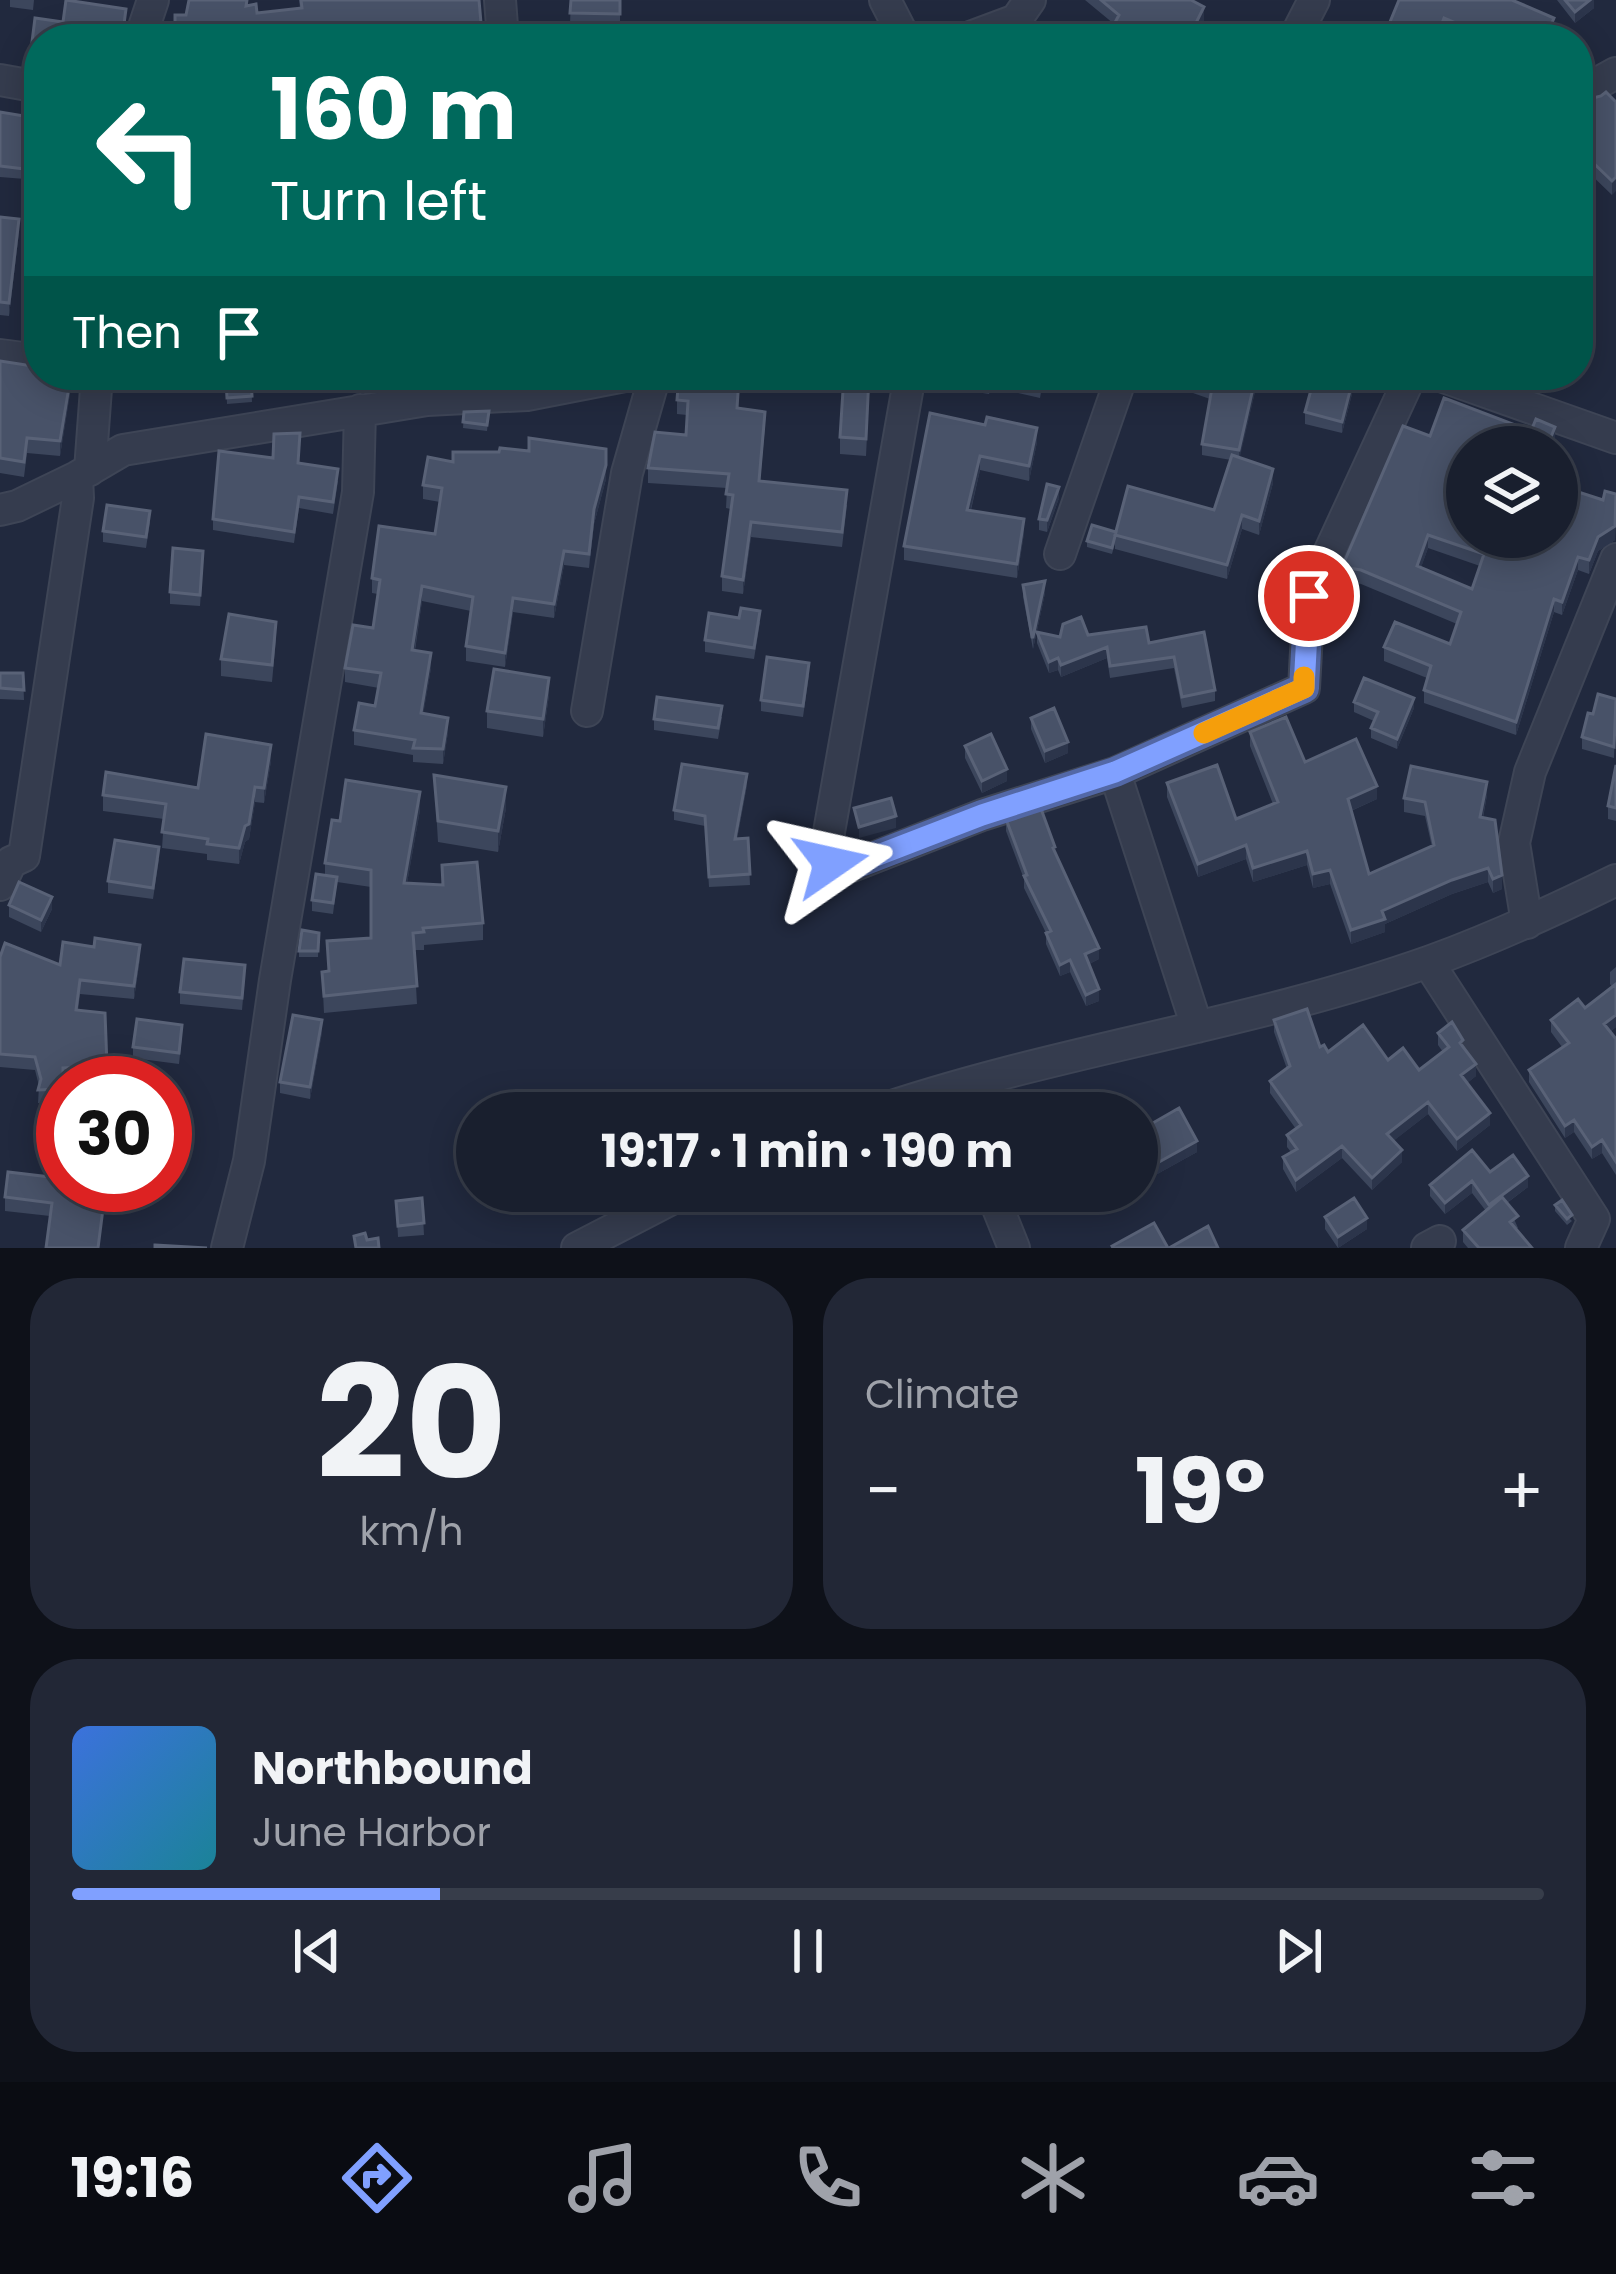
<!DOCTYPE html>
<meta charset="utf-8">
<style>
:root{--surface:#191f2e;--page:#222736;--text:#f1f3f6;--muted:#9fa2aa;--line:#373d4a;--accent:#80a0ff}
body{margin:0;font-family:Poppins,sans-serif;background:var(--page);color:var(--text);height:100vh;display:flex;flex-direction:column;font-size:45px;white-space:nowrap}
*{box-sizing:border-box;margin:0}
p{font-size:39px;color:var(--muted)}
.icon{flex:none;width:66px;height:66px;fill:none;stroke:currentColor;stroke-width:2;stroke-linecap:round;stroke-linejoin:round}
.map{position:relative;height:1248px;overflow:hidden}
.drawer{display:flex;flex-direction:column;gap:30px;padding:30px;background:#0e1119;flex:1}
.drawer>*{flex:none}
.top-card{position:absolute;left:24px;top:24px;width:1569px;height:366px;border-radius:48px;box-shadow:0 6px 30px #0003,0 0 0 3px var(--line);background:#00695c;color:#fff;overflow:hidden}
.fabs{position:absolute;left:1446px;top:426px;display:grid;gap:24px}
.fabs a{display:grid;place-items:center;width:132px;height:132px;border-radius:50%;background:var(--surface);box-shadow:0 6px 30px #0003,0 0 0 3px var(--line);font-size:60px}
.speed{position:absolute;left:36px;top:1056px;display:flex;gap:24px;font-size:60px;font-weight:700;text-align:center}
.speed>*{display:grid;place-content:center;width:156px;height:156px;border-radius:50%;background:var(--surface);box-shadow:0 6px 30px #0003,0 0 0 3px var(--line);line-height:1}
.speed .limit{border:18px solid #d22;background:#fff;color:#111}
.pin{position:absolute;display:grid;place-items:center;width:102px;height:102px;color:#fff;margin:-51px;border:6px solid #fff;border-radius:50%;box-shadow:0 3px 12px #0007}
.me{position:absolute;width:132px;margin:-66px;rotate:79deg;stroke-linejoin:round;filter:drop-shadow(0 0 9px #0008)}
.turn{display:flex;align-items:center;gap:42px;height:252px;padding:0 48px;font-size:54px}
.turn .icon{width:156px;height:156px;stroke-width:2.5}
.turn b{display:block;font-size:84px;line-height:102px}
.then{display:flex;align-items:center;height:114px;padding:0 48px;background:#0003;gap:24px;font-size:45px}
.big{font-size:90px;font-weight:700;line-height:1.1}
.drawer .tile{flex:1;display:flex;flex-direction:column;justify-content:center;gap:18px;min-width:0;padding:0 42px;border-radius:48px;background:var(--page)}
.drawer .dial{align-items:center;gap:0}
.dial b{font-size:156px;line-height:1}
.song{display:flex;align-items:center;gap:36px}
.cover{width:144px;height:144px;border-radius:18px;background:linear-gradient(135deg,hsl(220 70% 55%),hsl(190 70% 35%))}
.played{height:12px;border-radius:6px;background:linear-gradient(90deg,var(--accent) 25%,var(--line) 25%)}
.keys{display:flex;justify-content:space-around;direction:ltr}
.heat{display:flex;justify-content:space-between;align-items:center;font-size:66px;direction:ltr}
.drawer .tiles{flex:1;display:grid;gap:30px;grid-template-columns:1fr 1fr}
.tile:last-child{grid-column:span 2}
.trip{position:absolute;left:456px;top:1092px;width:702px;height:120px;border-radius:60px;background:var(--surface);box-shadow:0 6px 30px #0003,0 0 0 3px var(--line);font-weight:700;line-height:120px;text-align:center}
.dock{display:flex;height:192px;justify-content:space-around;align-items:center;background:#0a0c12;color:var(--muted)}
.dock .icon{width:84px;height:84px}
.dock .active{color:var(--accent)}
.dock b{font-size:54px;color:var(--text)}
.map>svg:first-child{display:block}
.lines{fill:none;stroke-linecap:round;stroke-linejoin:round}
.minor-casing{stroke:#3e4556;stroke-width:34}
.minor{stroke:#353c4e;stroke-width:30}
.wall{fill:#3c465c;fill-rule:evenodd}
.shaded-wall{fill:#2c354b}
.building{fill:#485268;stroke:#596277;stroke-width:3;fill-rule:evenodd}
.route-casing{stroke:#5368a6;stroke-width:30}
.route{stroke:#80a0ff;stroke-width:21}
.slow{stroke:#f59e0b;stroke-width:21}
</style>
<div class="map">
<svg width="1616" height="1248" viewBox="0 0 1616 1248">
<rect width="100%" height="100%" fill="#21293e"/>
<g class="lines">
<defs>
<path id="minor" d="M500 0 503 39
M885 0 905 39
M140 39 153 0
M965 39 1016 20 1030 0
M1294 39 1314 0
M0 80 39 87
M1578 94 1616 73
M0 355 39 360
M910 375 826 849 831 863 842 870 982 815 1115 773 1304 688 1309 596 1411 375
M1438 375 1616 438
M90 470 97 375
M0 510 17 506 77 477 123 450 427 400 527 395 630 375
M1060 554 1122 375
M587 711 627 473 655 375
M1115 773 1197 1027
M0 885 11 862 24 856 78 498 77 477
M1527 923 1514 843 1530 772 1616 559
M1428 962 1594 1219 1581 1248
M871 1113C1054 1050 1248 1026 1431 961 1494 938 1555 910 1616 880
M991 1191 1014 1248
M227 1248 249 1161 275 980 358 492 360 410
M577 1248 687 1191
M1427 1248 1440 1241"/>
</defs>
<use href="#minor" class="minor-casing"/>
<use href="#minor" class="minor"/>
</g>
<path class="wall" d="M10 0H34L33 10 10 7Z
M189 0H248L247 6 257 13 300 8 299 0H479L481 36 475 37V39H170L175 26 186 15Z
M571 0H620V25L570 24Z
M1085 0H1191L1204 21 1195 39H1106L1114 24Z
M1399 0 1554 33 1551 39H1457L1444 33Z
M1557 0H1594V8L1575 23Z
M126 20 39 39V54L32 53V42L63 22Z
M39 100V161L28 160 25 179 0 177V112L36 118Z
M1578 102H1616L1612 195 1583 167 1579 168Z
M0 217 19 232 9 316 0 315Z
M1578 295 1590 342V358L1578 359Z
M39 297V335L31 334V324Z
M0 361 71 387 60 456 27 453 24 477 0 473Z
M870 375 866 456 840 454V437Z
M971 375H1044L1040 398 991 387 989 394 970 391Z
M1156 375H1259L1239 458 1273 483 1259 535 1242 529 1227 579 1115 549V543L1112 554 1087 547V541L1116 532 1214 510 1231 460 1202 455V444L1210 399 1156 380Z
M1315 375H1347L1345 381 1352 394 1342 433 1305 424V412Z
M1506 375H1538L1537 389 1507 379Z
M251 379 252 402 227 404 226 381Z
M739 392 738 408 765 426 760 481 847 505 842 547 751 537 743 594 722 591V576L731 509 726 508 727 488 648 483V468L686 435 687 415 677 414V400Z
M489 411 487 431 463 428 464 412Z
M930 413 1037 442 1029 481 980 470 971 510 1024 533 1017 578 904 560V546Z
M1430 436 1555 441 1467 447V468L1466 467 1456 488 1467 537 1603 500 1616 494 1615 540 1598 551 1589 574 1578 570 1562 615 1554 612 1516 735 1424 703V690L1427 678 1384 661V647L1450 644 1457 624 1361 584 1342 580V567ZM1428 548 1480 566 1472 589 1421 567Z
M453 462 606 479 594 524 589 568 564 565 554 618 513 612 505 667 466 661V646L471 611 422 601 415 651 431 668 423 714 448 732 443 764 413 762V755L354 745V730L375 706 379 688 345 682V668L373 628 378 594 372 593V578L435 534 440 502 423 499V485Z
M299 463 338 481 333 514 299 508 294 543 213 530V519Z
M1059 498 1047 532 1039 530V519Z
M150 522 146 548 103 542V531Z
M203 562 200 606 170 604V592Z
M1023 585 1045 593 1033 649 1023 597Z
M760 622 754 659 705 652V640Z
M1037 632 1060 637 1088 635 1149 643 1204 632 1215 690V701L1182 708 1174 668 1110 678 1107 658 1061 677 1058 670 1049 673 1037 643Z
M276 639 272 682 221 676V659Z
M0 673H23L24 700 0 699Z
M809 675 803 717 761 711V700Z
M549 695 543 737 487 728V711Z
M1616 699 1614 758 1582 749V737L1593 714Z
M1354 702 1414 708 1397 749 1371 738V728L1374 721 1354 712Z
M722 717 718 739 654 730V719Z
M1031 718 1068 753 1045 763 1031 729Z
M1250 732 1377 799 1351 811 1369 874 1432 847 1425 816 1404 812V798L1487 795 1483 818 1502 889 1493 893 1488 882 1452 894 1385 924V932L1351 944 1330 884 1313 888 1307 865 1253 882 1246 859 1198 877 1167 797V783L1236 819 1273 804 1250 746Z
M965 746 1007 781 982 793 965 758Z
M271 761 264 803 255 802 249 839 245 842 239 864 207 860V854L162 848 164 819 103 811V795L198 788Z
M1616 765V821L1608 819V806Z
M434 775 506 808 498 852 438 842Z
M747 785 737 839 748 838 750 885 709 887 705 826 674 820V810Z
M420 810 407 883 442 885V865L483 923V940L424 945V950H414L417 1004 324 1013 322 972H328L327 941 371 938V887L337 882 333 914 312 911V900L325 875V863L340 821Z
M1006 819 1055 854 1099 959 1089 964 1099 1001 1086 1006 1070 972 1060 976 1046 944V933L1024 888V879L1006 831Z
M159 859 153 899 108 893V881Z
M9 905 52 909 41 932 9 917Z
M319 933 318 957H299V951Z
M0 957 60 965 140 958 134 999 80 994 78 1010 105 1013 107 1079 64 1081 63 1102 38 1103 39 1086 35 1070 0 1067Z
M1616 967V1027L1610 1032 1616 1039V1175L1602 1153 1592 1159 1574 1132 1565 1138 1529 1082V1070L1562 1047 1551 1032V1020L1585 1008 1612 987 1610 984V972Z
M245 976 242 1010 180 1004V992Z
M1274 1020 1328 1052 1388 1060 1419 1070 1443 1052 1438 1045V1033L1463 1048 1476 1076 1467 1083 1490 1125 1457 1151 1428 1114 1393 1141 1402 1162 1372 1190 1342 1158 1296 1192 1283 1169V1157L1291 1152 1287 1147V1135L1296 1129 1270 1093V1081L1287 1069 1274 1032Z
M322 1032 310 1099 280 1093V1082Z
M182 1036 179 1064 133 1058V1047Z
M1137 1132 1197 1152 1150 1178 1137 1155Z
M1490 1172 1528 1187 1507 1203 1518 1228 1516 1229 1532 1248H1468L1463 1242V1230L1486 1211 1472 1193 1445 1214 1430 1196V1185Z
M63 1185H139L136 1210 105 1207 50 1216 5 1211V1197Z
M422 1198 424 1235 398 1237 396 1201Z
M1555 1205 1572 1221 1567 1225 1555 1211Z
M1325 1217 1367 1229 1338 1248 1325 1229Z"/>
<path class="shaded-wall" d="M1590 0H1594V8L1575 23V12Z
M1204 7V21L1195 39H1188Z
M1444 18V33L1442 39H1436Z
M1554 18V33L1551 39H1545Z
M1583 153V167L1579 168V154Z
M1616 177V191L1612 195V181Z
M19 219V232L9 316V303Z
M71 375V387L60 456V441Z
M1256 375H1259L1239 461V450Z
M1352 383V394L1342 433V422Z
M1555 427V441L1552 447H1547Z
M1037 428V442L1029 481V466Z
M1466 454V467L1451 499V486Z
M980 456V470L967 524V510Z
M606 465V479L594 524 589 568 594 509Z
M1273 469V483L1259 535V521Z
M1059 487V498L1047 532V520Z
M1242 515V529L1227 579V565Z
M1024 519V533L1017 578V564Z
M1616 519 1615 540 1598 551 1589 574V560L1598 537Z
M751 522V537L743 594V580Z
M1428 535V548L1417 579V566Z
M564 551V565L554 618V604Z
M1578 557V570L1562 615V602Z
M1045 581V593L1033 649V637Z
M422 586V601L412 665V650Z
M513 598V612L505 667V653Z
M1554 599V612L1516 735V722Z
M1107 647V658L1061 677V665Z
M431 653V668L421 728V713Z
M1058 658V670L1049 673V662Z
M549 678V695L543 737V719Z
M1414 698V708L1397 749V739Z
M448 718V732L443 764V749Z
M1068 742V753L1045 763V751Z
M271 745V761L264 803V788Z
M1007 769V781L982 793V781Z
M747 774V785L735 850V839Z
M1487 782V795L1480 831V817Z
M1377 786V799L1348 812V799Z
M255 787V802L249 839 245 842 239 864V848Z
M506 787V808L498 852V831Z
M420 792V810L404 900V883Z
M896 816V828L859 838V827Z
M1246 845V859L1198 877V864Z
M1307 851V865L1253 882V868Z
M1488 868V882L1452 894 1385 924V932L1351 944V930L1382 911 1452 880Z
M1330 870V884L1313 888V874Z
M1502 875V889L1493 893V879Z
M52 897V909L41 932V920Z
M140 945V958L134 999V986Z
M1099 948V959L1085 966V954Z
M1070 960V972L1060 976V965Z
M1099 989V1001L1086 1006V995Z
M1616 1015V1027L1604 1036V1024Z
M322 1020V1032L310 1099V1087Z
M1476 1064V1076L1461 1088V1075Z
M1428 1102V1114L1387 1146V1134Z
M1490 1113V1125L1457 1151V1139Z
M1574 1120V1132L1565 1138V1126Z
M1602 1140V1153L1592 1159V1147Z
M1197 1141V1152L1150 1178V1167Z
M1342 1146V1158L1296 1192V1180Z
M1402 1150V1162L1372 1190V1178Z
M1528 1176V1187L1489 1216V1205Z
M1472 1181V1193L1445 1214V1203Z
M1367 1218V1229L1338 1248V1237Z"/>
<path class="building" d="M66 0 126 9 122 39H39V43L32 42 35 18 63 22Z
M189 0H247L246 6 256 4 257 13 302 8 301 0H479L481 23 475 24V39H274L273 34 245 39H170V27L175 26V15H186Z
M571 0H620V14L570 13Z
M1101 0H1191L1204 7 1188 39H1106L1119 15Z
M1399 0H1512L1554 18 1545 39H1493L1444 18 1436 39H1383Z
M1565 0H1590L1575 12Z
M1606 92 1616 102V177L1612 181 1583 153 1579 154 1578 151V102L1601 96Z
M37 99 39 100V151L28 150 25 169 0 166V112L36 118Z
M0 217 19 219 9 303 0 302Z
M1586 294 1590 342 1578 343V295Z
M34 296 39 297V324H31Z
M0 361 39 367V375H71L60 441 27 438 24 462 0 458Z
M679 375 739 378 737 408 765 412 759 481 847 490 842 532 751 522 743 580 722 576 733 495 726 494 729 474 648 468 655 432 686 435 688 401 677 400Z
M844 375H869L866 439 840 437Z
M971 375H1042L1040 386 991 375 989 383 970 379Z
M1176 375H1256L1239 450 1202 444 1212 388Z
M1315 375H1344L1342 380 1352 383 1342 422 1305 412Z
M251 379 252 396 227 398 226 381Z
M1444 398 1531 431 1536 419 1555 427 1547 447H1467V454H1466L1451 486 1467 492V537H1557V485L1603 500 1605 491 1616 494 1615 526 1598 537 1589 560 1578 557 1562 602 1554 599 1516 722 1424 690 1431 666 1384 647 1395 622 1450 644 1461 612 1361 570 1342 567 1403 426 1430 436ZM1428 535 1484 554 1472 589 1417 566Z
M489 411 487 425 463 422 464 412Z
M930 413 985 425 987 417 1037 428 1029 466 980 456 967 510 1024 519 1017 564 904 546Z
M300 433 298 463 338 469 333 502 299 497 294 532 213 519 219 451 273 458 274 434Z
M529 438 606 449V465L594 509 589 554 564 551 554 604 513 598 505 653 466 646 473 597 422 586 412 650 431 653 421 713 448 718 443 749 413 748 415 740 354 730 359 703 375 706 381 673 345 668 353 625 373 628 380 580 372 578 379 526 435 534 442 488 423 485 428 457 453 462V452H499L500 448 529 451Z
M1232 455 1273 469 1259 521 1242 515 1227 565 1115 535 1128 486 1214 510Z
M1047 484 1059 487 1047 520 1039 519Z
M107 505 150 511 146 537 103 531Z
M1092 525 1116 532 1112 548 1087 541Z
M173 548 203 551 200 595 170 592Z
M1045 581 1033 637H1032L1023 585Z
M741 608 760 611 754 648 705 640 709 613 739 618Z
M229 614 276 622 272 665 221 659Z
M1081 617 1088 635 1146 627 1149 643 1204 632 1215 690 1182 697 1174 657 1110 666 1107 647 1061 665 1058 658 1049 662 1037 632 1060 637 1063 624Z
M767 657 809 663 803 706 761 700Z
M494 669 549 678 543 719 487 711Z
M0 673H23L24 690 0 688Z
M1364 678 1414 698 1397 739 1371 728 1378 712 1354 702Z
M1598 694 1616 699 1614 747 1582 737 1588 713 1593 714Z
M657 697 722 706 718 728 654 719Z
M1054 708 1068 742 1045 751 1031 718Z
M1286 717 1305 762 1356 739 1377 786 1348 799 1369 874 1434 845 1425 802 1404 798 1411 766 1487 782 1480 817 1495 820 1502 875 1493 879 1488 868 1452 880 1382 911 1385 919 1351 930 1330 870 1313 874 1307 851 1253 868 1246 845 1198 864 1167 783 1217 765 1236 819 1278 802 1250 732Z
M206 734 271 745 264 788 255 787 249 824 245 826 239 848 207 844 208 839 162 832 166 804 103 795 106 772 198 788Z
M991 734 1007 769 982 781 965 746Z
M682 764 747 774 735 839 748 838 750 874 709 877 705 816 674 810Z
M1616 765V808L1608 806Z
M434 775 506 787 498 831 438 821Z
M346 780 420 792 404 883 443 885 442 865 477 862 483 923 423 928 424 932 413 933 417 986 324 996 322 972 329 971 327 941 371 938V870L325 863 332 820 340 821Z
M891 798 896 816 859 827 854 808Z
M1040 806 1055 847 1053 848 1099 948 1085 954 1099 989 1086 995 1070 960 1060 965 1046 933 1051 931 1024 876 1027 875 1006 819Z
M115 840 159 847 153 888 108 881Z
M316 874 337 877 333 903 312 900Z
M19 882 52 897 41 920 9 905Z
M302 930 319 933 318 951H299Z
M95 938 140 945 134 986 80 980 76 1010 105 1013 107 1066 63 1068V1089L38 1090 41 1079 35 1057 0 1054V957L5 943 60 965 63 942 94 947Z
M184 959 245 965 242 998 180 992Z
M1616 984V1015L1604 1024 1616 1039V1162L1602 1140 1592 1147 1574 1120 1565 1126 1529 1070 1569 1043 1551 1020 1578 999 1585 1008Z
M1307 1009 1320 1047 1324 1045 1328 1052 1363 1025 1388 1060 1403 1048 1419 1070 1449 1047 1438 1033 1452 1022 1463 1040 1460 1043 1476 1064 1461 1075 1490 1113 1457 1139 1428 1102 1387 1134 1402 1150 1372 1178 1342 1146 1296 1180 1283 1157 1297 1149 1287 1135 1301 1125 1270 1081 1290 1066 1274 1020Z
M293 1015 322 1020 310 1087 280 1082Z
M137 1019 182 1025 179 1053 133 1047Z
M1179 1108 1197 1141 1150 1167 1137 1144V1132Z
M63 1140V1185H137L136 1197 105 1193 98 1248H46L52 1203 5 1197 8 1172 59 1178Z
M1472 1150 1490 1172 1513 1155 1528 1176 1489 1205 1472 1181 1445 1203 1430 1185Z
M1502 1197 1518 1216 1510 1222 1532 1248H1479L1463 1230Z
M422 1198 424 1223 398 1226 396 1201Z
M1354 1198 1367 1218 1338 1237 1325 1217Z
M1562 1200 1572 1215 1567 1219 1555 1205Z
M1154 1223 1168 1248H1113L1112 1246Z
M1208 1226 1218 1248H1169Z
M365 1233 367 1240 378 1238 379 1248H356L354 1236Z
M155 1245 207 1248H155Z"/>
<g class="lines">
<defs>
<path id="route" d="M831 863 842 869 982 815 1115 772 1304 688 1309 596"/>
</defs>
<use href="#route" class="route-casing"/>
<use href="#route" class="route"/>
<path class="slow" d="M1204 733 1304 688V677"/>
</g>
</svg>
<div class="fabs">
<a><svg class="icon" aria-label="layers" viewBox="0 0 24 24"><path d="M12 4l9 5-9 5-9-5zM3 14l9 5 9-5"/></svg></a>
</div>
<div class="speed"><div class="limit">30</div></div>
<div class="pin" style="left:1309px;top:596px;background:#d93025"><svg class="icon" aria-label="arrive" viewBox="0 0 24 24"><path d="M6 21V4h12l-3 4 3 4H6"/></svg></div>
<svg class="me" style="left:831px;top:863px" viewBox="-20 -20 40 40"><path d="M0-17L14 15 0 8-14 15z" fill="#80a0ff" stroke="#fff" stroke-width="4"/></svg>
<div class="trip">19:17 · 1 min · 190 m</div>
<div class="top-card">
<div class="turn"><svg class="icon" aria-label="left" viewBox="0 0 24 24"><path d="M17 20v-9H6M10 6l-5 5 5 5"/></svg><div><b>160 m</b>Turn left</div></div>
<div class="then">Then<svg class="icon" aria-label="arrive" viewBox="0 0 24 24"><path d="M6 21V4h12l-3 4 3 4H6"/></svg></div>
</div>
</div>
<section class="drawer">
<div class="tiles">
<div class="tile dial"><b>20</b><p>km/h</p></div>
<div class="tile"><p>Climate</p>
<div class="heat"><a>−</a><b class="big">19°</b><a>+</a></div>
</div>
<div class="tile">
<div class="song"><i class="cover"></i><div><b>Northbound</b><p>June Harbor</p></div></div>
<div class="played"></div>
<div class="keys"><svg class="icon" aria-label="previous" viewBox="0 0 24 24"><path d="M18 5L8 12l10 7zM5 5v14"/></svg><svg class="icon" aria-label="pause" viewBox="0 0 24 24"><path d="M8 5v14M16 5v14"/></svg><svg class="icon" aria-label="next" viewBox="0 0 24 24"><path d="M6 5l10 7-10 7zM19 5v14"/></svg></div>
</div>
</div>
</section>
<nav class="dock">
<b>19:16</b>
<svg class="icon active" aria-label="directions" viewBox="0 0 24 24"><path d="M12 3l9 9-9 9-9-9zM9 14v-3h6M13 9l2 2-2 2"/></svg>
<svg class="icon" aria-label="music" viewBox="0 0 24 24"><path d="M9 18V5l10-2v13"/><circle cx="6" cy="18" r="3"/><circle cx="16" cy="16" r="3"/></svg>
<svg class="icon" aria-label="phone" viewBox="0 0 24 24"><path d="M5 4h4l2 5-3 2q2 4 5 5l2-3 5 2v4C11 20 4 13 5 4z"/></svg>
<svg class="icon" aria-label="climate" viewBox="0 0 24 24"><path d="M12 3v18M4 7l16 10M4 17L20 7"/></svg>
<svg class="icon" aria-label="car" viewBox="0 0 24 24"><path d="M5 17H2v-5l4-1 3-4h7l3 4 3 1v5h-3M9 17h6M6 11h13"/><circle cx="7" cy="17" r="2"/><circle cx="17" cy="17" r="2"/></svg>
<svg class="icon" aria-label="filters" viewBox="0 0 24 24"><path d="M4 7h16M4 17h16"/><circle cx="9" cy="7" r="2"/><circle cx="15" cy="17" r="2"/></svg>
</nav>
